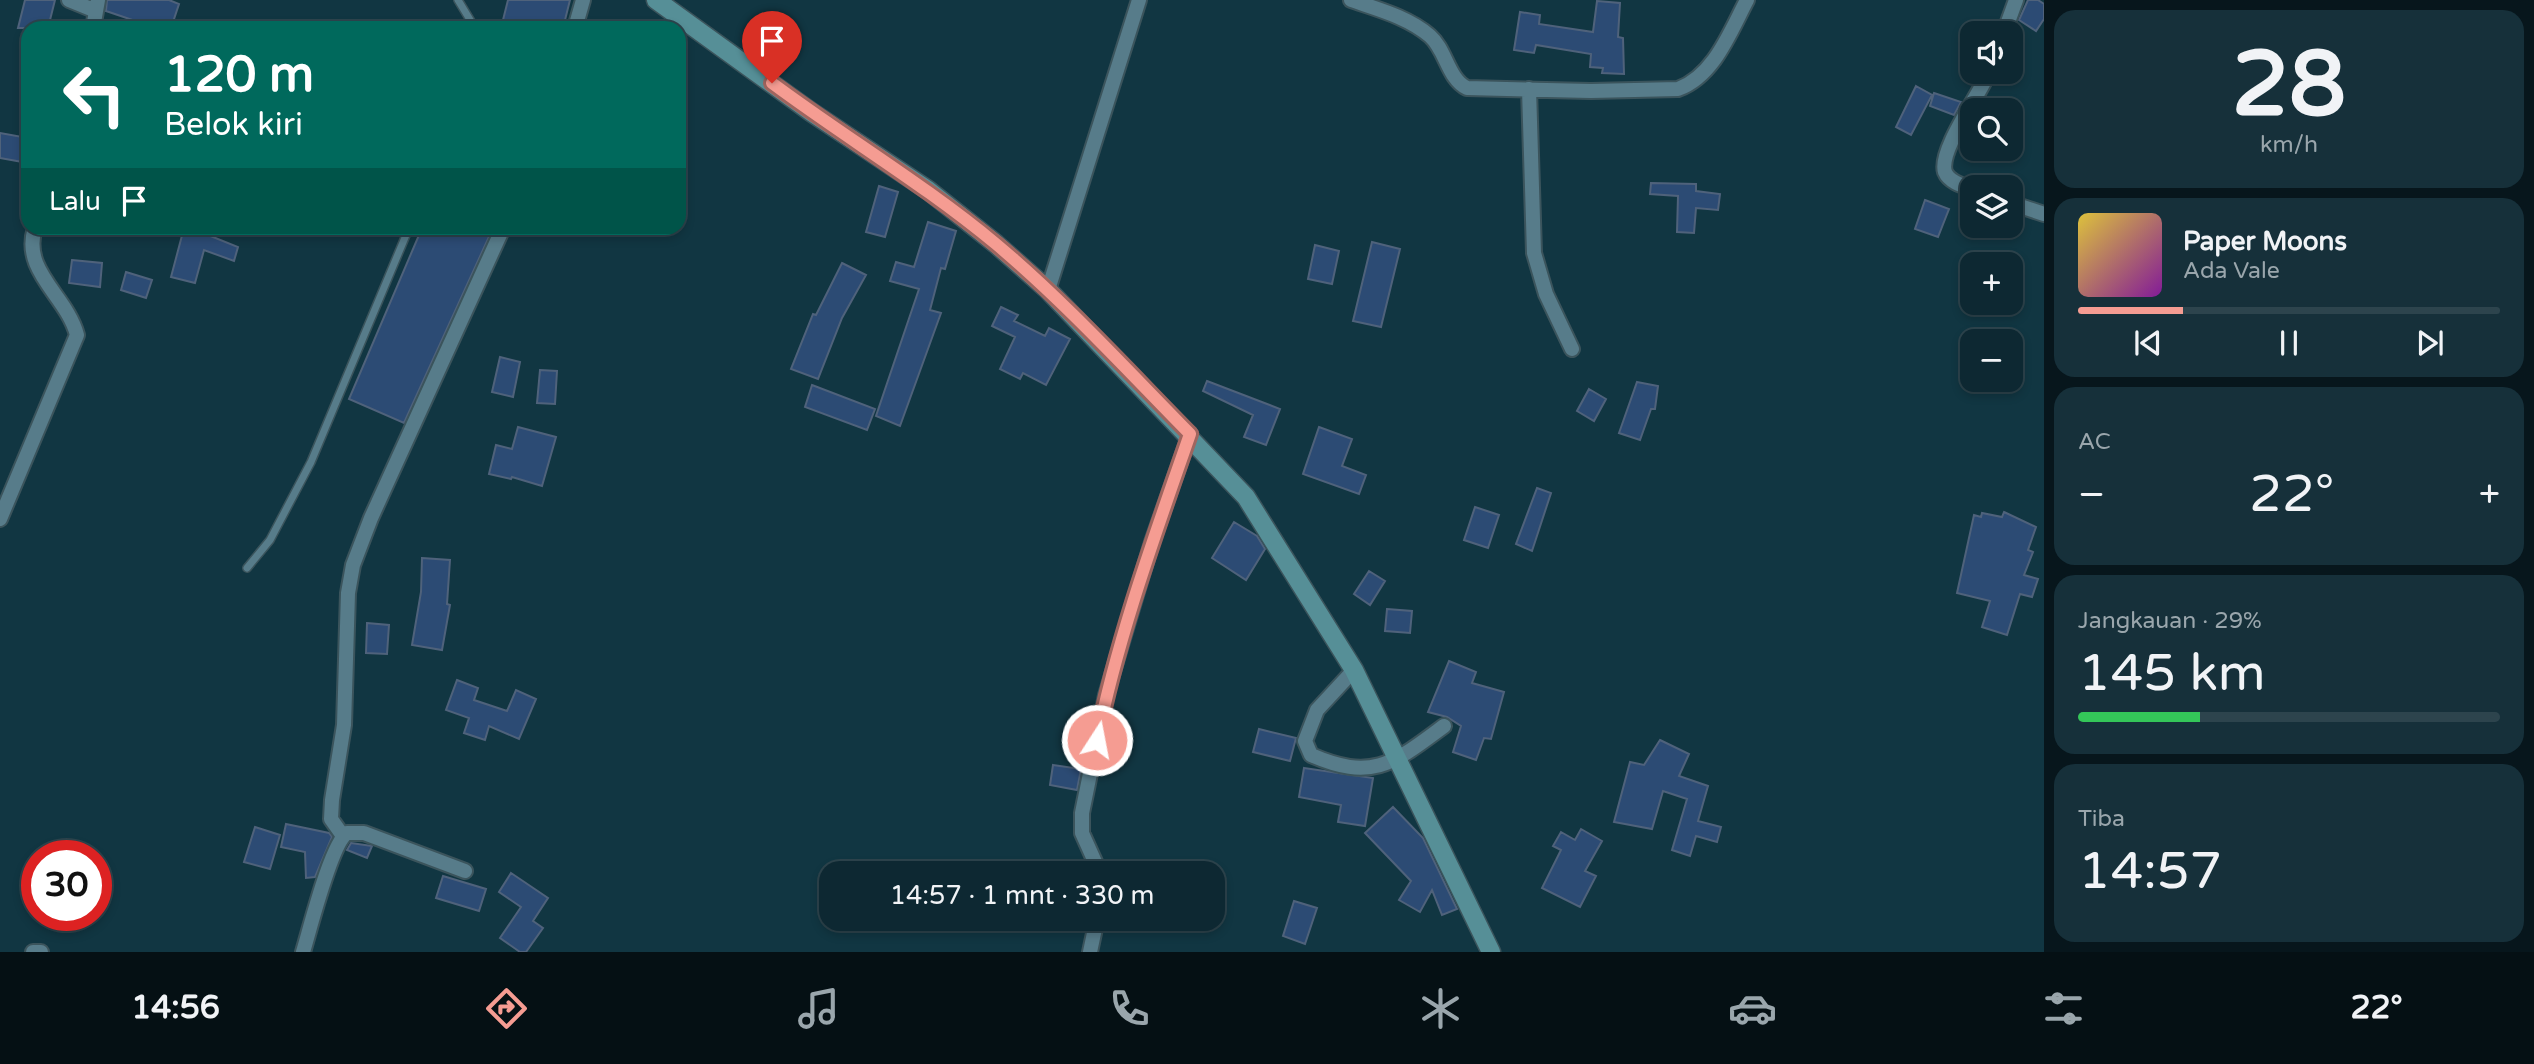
<!DOCTYPE html>
<html lang="id">
<meta charset="utf-8">
<style>
:root{--surface:#0d2832;--page:#16303a;--text:#f1f3f6;--muted:#9aa6ac;--line:#2d444d;--accent:#f59c92}
body{margin:0;font-family:"Varela Round",sans-serif;background:var(--page);color:var(--text);height:100vh;display:flex;flex-direction:column;font-size:26px;white-space:nowrap}
*{box-sizing:border-box;margin:0}
p{font-size:23px;color:var(--muted)}
.icon{flex:none;width:38px;height:38px;fill:none;stroke:currentColor;stroke-width:2;stroke-linecap:round;stroke-linejoin:round}
.map{position:relative;flex:1;overflow:hidden}
.sheet{display:flex;flex-direction:column;gap:10px;padding:10px;background:#07161c;width:490px}
.sheet>*{flex:none}
.guide{position:absolute;left:21px;top:21px;width:665px;height:214px;border-radius:21px;box-shadow:0 4px 10px #0003,0 0 0 2px var(--line);background:#00695c;color:#fff;overflow:hidden}
.controls{position:absolute;left:1960px;top:21px;display:grid;gap:14px}
.controls a{display:grid;place-items:center;width:63px;height:63px;border-radius:14px;background:var(--surface);box-shadow:0 4px 10px #0003,0 0 0 2px var(--line);font-size:35px}
.speed{position:absolute;left:21px;top:840px;display:flex;gap:14px;font-size:35px;font-weight:700;text-align:center}
.speed>*{display:grid;place-content:center;width:91px;height:91px;border-radius:50%;background:var(--surface);box-shadow:0 4px 10px #0003,0 0 0 2px var(--line);line-height:1}
.speed .limit{border:10px solid #d22;background:#fff;color:#111}
.pin{position:absolute;display:grid;place-items:center;width:60px;height:60px;color:#fff;margin:-72px -30px;border-radius:50% 50% 50% 0;rotate:-45deg;box-shadow:0 0 7px #0007}
.pin .icon{rotate:45deg}
.me{position:absolute;width:77px;margin:-38px;rotate:11deg;stroke-linejoin:round;filter:drop-shadow(0 0 5px #0008)}
.turn{display:flex;align-items:center;gap:24px;height:147px;padding:0 28px;font-size:32px}
.turn .icon{width:91px;height:91px;stroke-width:2.5}
.turn b{display:block;font-size:49px;line-height:60px}
.then{display:flex;align-items:center;height:66px;padding:0 28px;background:#0003;gap:14px;font-size:26px}
.big{font-size:52px;font-weight:600;line-height:1.1}
.sheet .widget{flex:1;display:flex;flex-direction:column;justify-content:center;gap:10px;min-width:0;padding:0 24px;border-radius:21px;background:var(--page)}
.sheet .dial{align-items:center;gap:0}
.dial b{font-size:91px;line-height:1}
.song{display:flex;align-items:center;gap:21px}
.cover{width:84px;height:84px;border-radius:10px;background:linear-gradient(135deg,hsl(50 70% 55%),hsl(290 70% 35%))}
.played{height:7px;border-radius:4px;background:linear-gradient(90deg,var(--accent) 25%,var(--line) 25%)}
.keys{display:flex;justify-content:space-around;direction:ltr}
.heat{display:flex;justify-content:space-between;align-items:center;font-size:38px;direction:ltr}
.charge{height:10px;border-radius:5px;background:linear-gradient(90deg,#34c759 29%,var(--line) 0)}
.trip{position:absolute;left:819px;top:861px;width:406px;height:70px;border-radius:21px;background:var(--surface);box-shadow:0 4px 10px #0003,0 0 0 2px var(--line);font-weight:600;line-height:70px;text-align:center}
.menu{display:flex;height:112px;justify-content:space-around;align-items:center;background:#051014;color:var(--muted)}
.menu .icon{width:49px;height:49px}
.menu .on{color:var(--accent)}
.menu b{font-size:32px;color:var(--text)}
main{display:flex;flex:1;min-height:0}
.map>svg:first-child{display:block}
.building{fill:#2c4b74;stroke:#4f627b;stroke-width:2}
.lines{fill:none;stroke-linecap:round;stroke-linejoin:round}
.lane-casing{stroke:#3b545c;stroke-width:10}
.street-casing{stroke:#3b545c;stroke-width:18}
.secondary-casing{stroke:#3b545c;stroke-width:21}
.lane{stroke:#577c8a;stroke-width:7}
.street{stroke:#577c8a;stroke-width:14}
.secondary{stroke:#568f97;stroke-width:18}
.route-casing{stroke:#9f655f;stroke-width:18}
.route{stroke:#f59c92;stroke-width:12}
</style>
<main>
<div class="map">
<svg width="2044" height="952" viewBox="0 0 2044 952">
<rect width="100%" height="100%" fill="#113642"/>
<path class="building" d="M25 0H55L48 28H18Z
M107 0H169L179 4 171 28H156L106 11Z
M508 0H570L563 28H501Z
M2028 0H2038L2044 4V19L2036 31 2019 20Z
M1597 1 1620 3 1618 37 1623 38 1624 74 1602 73 1603 68 1590 67 1591 54 1536 45 1534 53 1514 50 1520 12 1540 15 1539 24 1593 32Z
M1916 86 1932 95 1911 135 1896 127Z
M1934 93 1961 102 1954 115 1930 106Z
M0 133 28 138V163L0 158Z
M1651 183 1696 184V191L1720 194 1718 210 1696 208 1694 233 1677 232 1678 196 1650 194Z
M879 186 898 192 885 237 866 232Z
M1925 200 1949 209 1938 237 1915 229Z
M928 222 956 231 945 269 941 268 930 310 941 313 900 426 876 416 919 289 890 281 896 262 914 267Z
M184 228 208 232V235L238 247 234 261 204 250 195 283 171 277Z
M422 228H493L404 423 349 399Z
M1372 242 1400 249 1381 327 1353 321Z
M1315 245 1339 251 1332 284 1308 279Z
M72 260 102 263 100 287 69 283Z
M842 263 866 275 842 318 818 379 791 369 813 314 816 315Z
M126 272 152 280 146 298 121 290Z
M1001 307 1018 315 1014 321 1045 336 1049 328 1070 339 1046 385 1023 373 1020 379 1000 369 1015 337 992 326Z
M500 357 520 362 513 397 492 392Z
M540 370 557 371 555 404 537 403Z
M1207 381 1280 409 1266 445 1244 437 1253 415 1203 391Z
M1637 382 1658 386 1655 409H1651L1640 440 1619 433Z
M812 385 875 409 867 430 805 407Z
M1589 389 1606 399 1594 421 1577 411Z
M518 427 556 437 542 486 512 477 511 479 489 474 496 445 512 449Z
M1319 427 1352 439 1342 466 1366 475 1359 494 1303 474Z
M1537 488 1551 493 1532 551 1516 544Z
M1475 507 1499 515 1488 548 1464 540Z
M2004 512 2036 527 2028 550 2033 552 2024 575 2038 579 2032 597 2020 594 2007 635 1982 627 1990 601 1957 593 1974 515 1981 517 1982 513 2002 517Z
M1234 522 1257 536 1265 549 1246 580 1212 558Z
M422 558 450 560 447 604 450 605 442 650 412 645 421 592Z
M1369 571 1385 581 1370 605 1354 594Z
M1387 609 1412 611 1410 633 1385 631Z
M367 623 389 625 387 654 366 653Z
M1449 661 1476 672 1472 683 1504 692 1491 739 1484 738 1476 760 1453 752 1461 726 1447 717 1428 712Z
M457 680 478 688 474 700 507 711 516 690 536 699 519 739 489 726 485 740 464 733 469 718 446 710Z
M1259 729 1296 738 1290 761 1253 752Z
M1660 740 1689 754 1679 776 1708 786 1698 821 1721 827 1717 842 1696 836 1690 856 1672 850 1687 799 1663 791 1652 829 1614 822 1630 762 1644 765Z
M1053 765 1081 769 1077 790 1050 785Z
M1304 768 1373 778 1365 826 1338 822 1341 805 1299 797Z
M1393 807 1423 838 1457 909 1442 915 1432 890 1420 912 1399 900 1411 881 1365 833Z
M286 824 329 833 332 837 315 877 306 878 305 852 281 847Z
M255 827 280 835 270 869 244 862Z
M1581 829 1602 841 1585 871 1596 876 1580 907 1542 888 1561 850 1553 846 1561 832 1575 840Z
M351 843 372 846 367 858 347 850Z
M511 873 548 898 533 921 543 928 526 952H520L500 938 521 907 499 892Z
M443 876 486 889 479 911 436 898Z
M1294 901 1317 908 1305 944 1283 936Z"/>
<g class="lines">
<defs>
<path id="lane" d="M458 0 475 28
M247 568 270 540 311 462 409 228"/>
<path id="street" d="M69 0 96 11
M1351 0C1377 9 1408 17 1430 36 1446 50 1448 79 1467 88L1591 91 1678 89C1714 76 1730 32 1747 0
M93 28 98 0
M575 28 583 0
M2004 33 2016 0
M1529 89 1534 253 1546 294 1572 349
M1972 189C1963 186 1949 182 1945 172 1938 151 1980 94 1989 72
M2011 203 2044 214
M1048 290 1139 0
M0 519 77 335C67 296 21 271 35 228
M1354 670 1317 710 1305 741 1311 755C1373 782 1394 763 1444 726
M343 836 331 819 332 800 344 725 348 593 353 565 371 518 503 228
M1100 873 1082 833V813L1106 695 1152 542 1190 434
M33 952H41
M303 952C310 929 331 844 347 833H364L465 871
M1090 952 1097 919"/>
<path id="secondary" d="M656 0 811 112 928 190 996 244 1048 290 1246 497 1354 670 1491 952"/>
</defs>
<use href="#lane" class="lane-casing"/>
<use href="#street" class="street-casing"/>
<use href="#secondary" class="secondary-casing"/>
<use href="#lane" class="lane"/>
<use href="#street" class="street"/>
<use href="#secondary" class="secondary"/>
</g>
<g class="lines">
<defs>
<path id="route" d="M772 83C846 138 925 185 996 244 1065 302 1127 370 1190 434 1155 535 1118 636 1097 740"/>
</defs>
<use href="#route" class="route-casing"/>
<use href="#route" class="route"/>
</g>
</svg>
<div class="controls">
<a><svg class="icon" aria-label="sound" viewBox="0 0 24 24"><path d="M4 9h4l5-4v14l-5-4H4zM17 9q2 3 0 6"/></svg></a>
<a><svg class="icon" aria-label="search" viewBox="0 0 24 24"><circle cx="10" cy="10" r="6"/><path d="M15 15l6 6"/></svg></a>
<a><svg class="icon" aria-label="layers" viewBox="0 0 24 24"><path d="M12 4l9 5-9 5-9-5zM3 14l9 5 9-5"/></svg></a>
<a>+</a>
<a>−</a>
</div>
<div class="speed"><div class="limit">30</div></div>
<div class="pin" style="left:772px;top:83px;background:#d93025"><svg class="icon" aria-label="arrive" viewBox="0 0 24 24"><path d="M6 21V4h12l-3 4 3 4H6"/></svg></div>
<svg class="me" style="left:1097px;top:740px" viewBox="-20 -20 40 40"><circle r="17" fill="#f59c92" stroke="#fff" stroke-width="3"/><path d="M0-11L8 9 0 5-8 9z" fill="#fff"/></svg>
<div class="trip">14:57 · 1 mnt · 330 m</div>
<div class="guide">
<div class="turn"><svg class="icon" aria-label="left" viewBox="0 0 24 24"><path d="M17 20v-9H6M10 6l-5 5 5 5"/></svg><div><b>120 m</b>Belok kiri</div></div>
<div class="then">Lalu<svg class="icon" aria-label="arrive" viewBox="0 0 24 24"><path d="M6 21V4h12l-3 4 3 4H6"/></svg></div>
</div>
</div>
<section class="sheet">
<div class="widget dial"><b>28</b><p>km/h</p></div>
<div class="widget">
<div class="song"><i class="cover"></i><div><b>Paper Moons</b><p>Ada Vale</p></div></div>
<div class="played"></div>
<div class="keys"><svg class="icon" aria-label="previous" viewBox="0 0 24 24"><path d="M18 5L8 12l10 7zM5 5v14"/></svg><svg class="icon" aria-label="pause" viewBox="0 0 24 24"><path d="M8 5v14M16 5v14"/></svg><svg class="icon" aria-label="next" viewBox="0 0 24 24"><path d="M6 5l10 7-10 7zM19 5v14"/></svg></div>
</div>
<div class="widget"><p>AC</p>
<div class="heat"><a>−</a><b class="big">22°</b><a>+</a></div>
</div>
<div class="widget"><p>Jangkauan · 29%</p><b class="big">145 km</b><div class="charge"></div></div>
<div class="widget"><p>Tiba</p><b class="big">14:57</b></div>
</section>
</main>
<nav class="menu">
<b>14:56</b>
<svg class="icon on" aria-label="directions" viewBox="0 0 24 24"><path d="M12 3l9 9-9 9-9-9zM9 14v-3h6M13 9l2 2-2 2"/></svg>
<svg class="icon" aria-label="music" viewBox="0 0 24 24"><path d="M9 18V5l10-2v13"/><circle cx="6" cy="18" r="3"/><circle cx="16" cy="16" r="3"/></svg>
<svg class="icon" aria-label="phone" viewBox="0 0 24 24"><path d="M5 4h4l2 5-3 2q2 4 5 5l2-3 5 2v4C11 20 4 13 5 4z"/></svg>
<svg class="icon" aria-label="climate" viewBox="0 0 24 24"><path d="M12 3v18M4 7l16 10M4 17L20 7"/></svg>
<svg class="icon" aria-label="car" viewBox="0 0 24 24"><path d="M5 17H2v-5l4-1 3-4h7l3 4 3 1v5h-3M9 17h6M6 11h13"/><circle cx="7" cy="17" r="2"/><circle cx="17" cy="17" r="2"/></svg>
<svg class="icon" aria-label="filters" viewBox="0 0 24 24"><path d="M4 7h16M4 17h16"/><circle cx="9" cy="7" r="2"/><circle cx="15" cy="17" r="2"/></svg>
<b>22°</b>
</nav>
